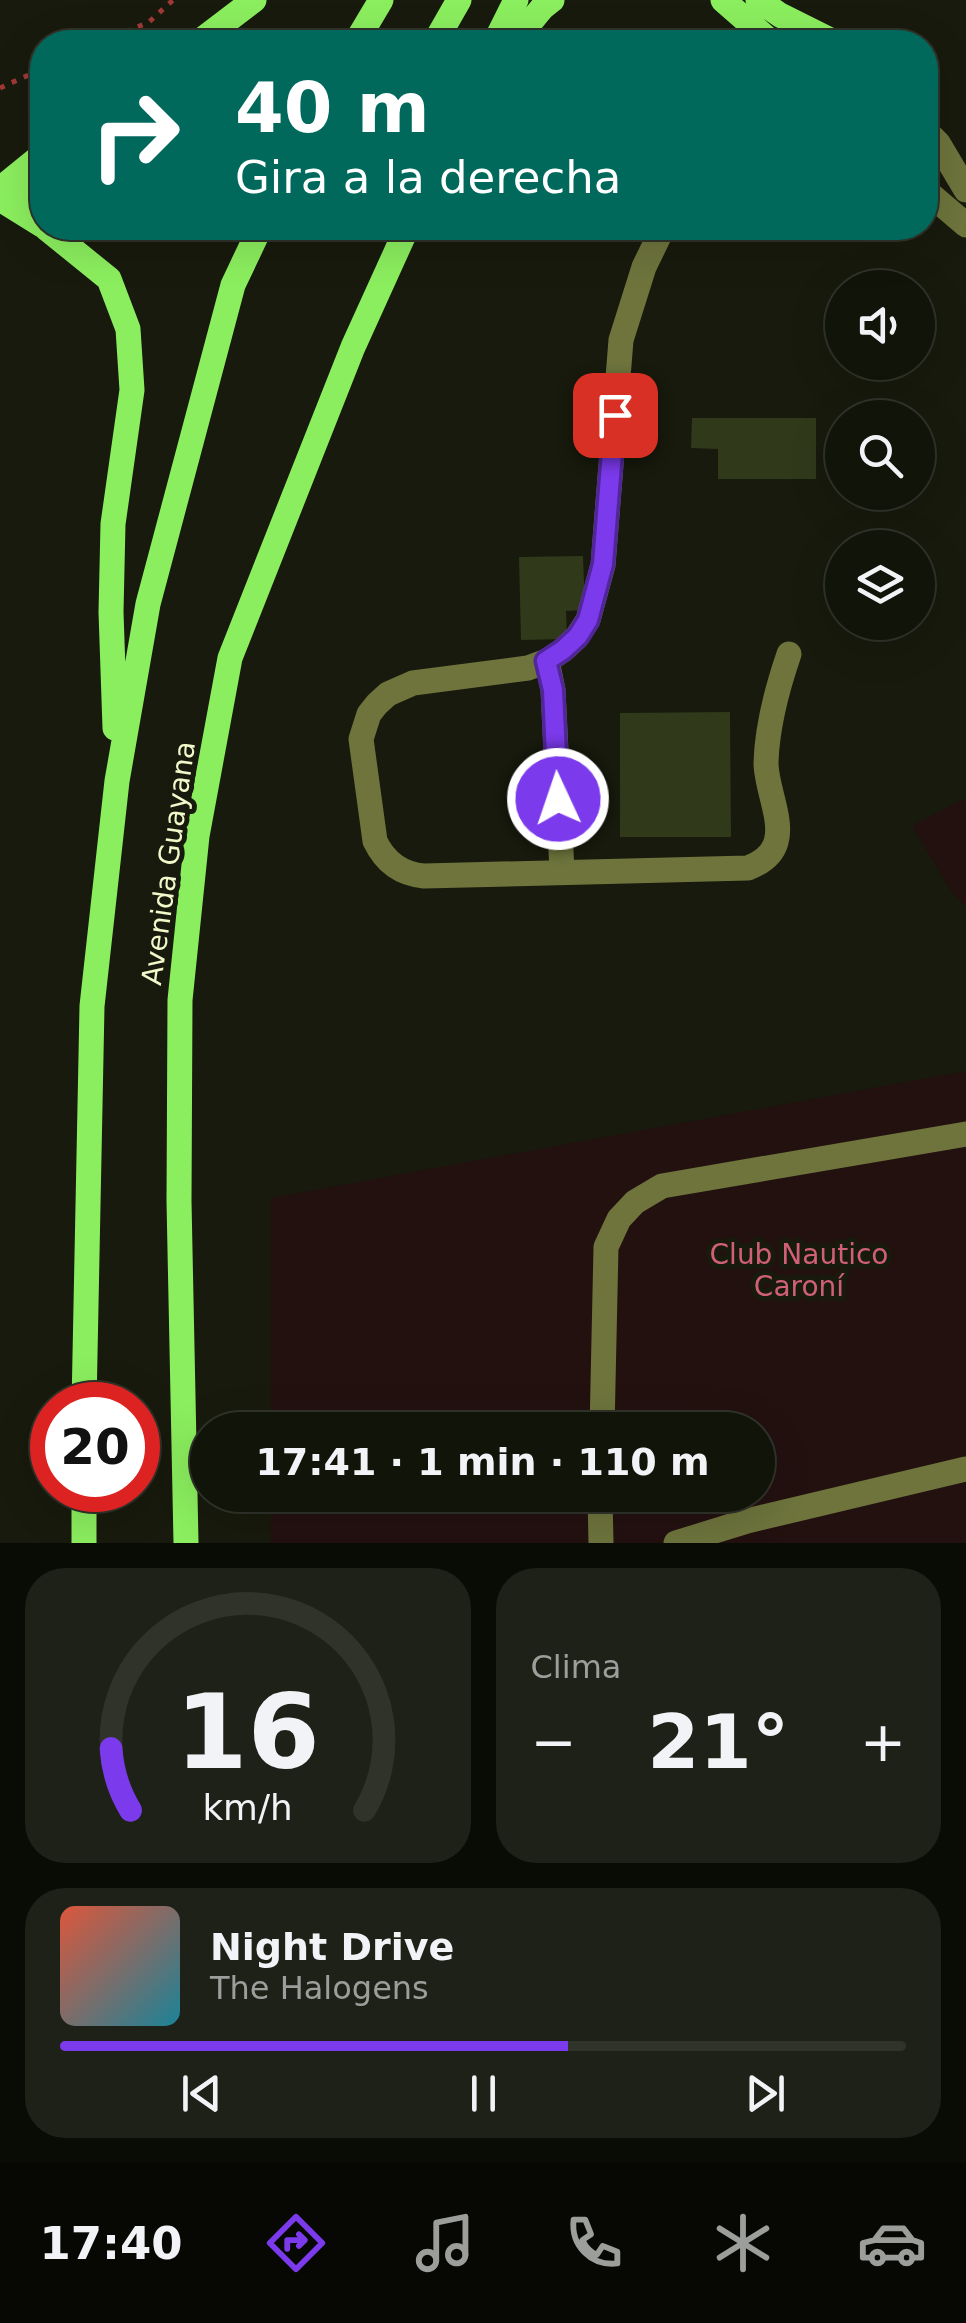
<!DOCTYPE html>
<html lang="es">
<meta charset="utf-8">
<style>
:root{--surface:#111409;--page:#1e2117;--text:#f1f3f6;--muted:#9c9e9c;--line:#30332a;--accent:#7c3aed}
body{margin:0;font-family:"DejaVu Sans",sans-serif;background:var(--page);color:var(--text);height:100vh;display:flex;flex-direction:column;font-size:38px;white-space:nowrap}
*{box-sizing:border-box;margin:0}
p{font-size:32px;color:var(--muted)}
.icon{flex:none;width:55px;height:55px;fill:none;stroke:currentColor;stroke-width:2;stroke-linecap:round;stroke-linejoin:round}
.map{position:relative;height:1543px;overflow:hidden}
.sheet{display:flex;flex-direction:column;gap:25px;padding:25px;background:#090b05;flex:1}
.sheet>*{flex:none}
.banner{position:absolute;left:30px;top:30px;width:908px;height:210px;border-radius:40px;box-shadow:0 10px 40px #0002,0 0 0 2px var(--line);background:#00695c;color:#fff;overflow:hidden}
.tools{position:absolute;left:825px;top:270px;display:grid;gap:20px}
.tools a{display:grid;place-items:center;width:110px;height:110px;border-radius:50%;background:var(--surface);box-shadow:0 10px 40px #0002,0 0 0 2px var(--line);font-size:50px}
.speed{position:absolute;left:30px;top:1382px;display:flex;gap:20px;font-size:50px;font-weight:700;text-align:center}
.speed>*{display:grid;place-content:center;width:130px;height:130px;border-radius:50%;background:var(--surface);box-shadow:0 10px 40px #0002,0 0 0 2px var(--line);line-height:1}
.speed .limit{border:15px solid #d22;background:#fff;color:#111}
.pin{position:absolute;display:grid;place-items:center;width:85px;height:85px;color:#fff;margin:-42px;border-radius:20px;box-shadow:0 5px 15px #0006}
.me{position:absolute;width:110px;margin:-55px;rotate:357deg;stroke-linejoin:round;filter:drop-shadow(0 0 8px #0008)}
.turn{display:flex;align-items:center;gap:35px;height:210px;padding:0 40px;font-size:45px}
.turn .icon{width:130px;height:130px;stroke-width:2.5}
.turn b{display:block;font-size:70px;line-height:85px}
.big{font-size:75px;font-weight:800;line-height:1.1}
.sheet .card{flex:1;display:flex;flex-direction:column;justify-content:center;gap:15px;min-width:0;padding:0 35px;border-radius:40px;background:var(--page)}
.sheet .dial{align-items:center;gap:0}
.dial svg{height:260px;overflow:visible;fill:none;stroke:var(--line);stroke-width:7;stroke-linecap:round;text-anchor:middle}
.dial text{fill:var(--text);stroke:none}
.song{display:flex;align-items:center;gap:30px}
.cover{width:120px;height:120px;border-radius:15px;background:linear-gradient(135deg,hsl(10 70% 55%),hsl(190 70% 35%))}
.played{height:10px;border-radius:5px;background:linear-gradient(90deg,var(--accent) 60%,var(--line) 60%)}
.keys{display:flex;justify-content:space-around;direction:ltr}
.heat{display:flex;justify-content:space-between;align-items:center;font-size:55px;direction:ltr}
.sheet .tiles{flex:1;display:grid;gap:25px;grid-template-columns:1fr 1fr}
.card:last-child{grid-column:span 2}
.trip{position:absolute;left:190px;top:1412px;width:585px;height:100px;border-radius:50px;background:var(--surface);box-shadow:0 10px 40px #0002,0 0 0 2px var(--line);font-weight:800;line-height:100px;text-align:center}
.menu{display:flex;height:160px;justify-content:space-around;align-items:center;background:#070804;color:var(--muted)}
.menu .icon{width:70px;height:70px}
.menu .selected{color:var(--accent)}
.menu b{font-size:45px;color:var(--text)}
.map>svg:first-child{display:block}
.green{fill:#231110}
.building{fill:#31391b}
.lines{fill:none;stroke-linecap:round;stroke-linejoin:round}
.path{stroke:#a03938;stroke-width:5;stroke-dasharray:5 8;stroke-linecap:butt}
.minor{stroke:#6e743c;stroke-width:25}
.major{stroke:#8bee5e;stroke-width:25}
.route-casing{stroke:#51269a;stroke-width:25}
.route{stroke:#7c3aed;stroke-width:18}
.labels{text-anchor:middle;stroke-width:10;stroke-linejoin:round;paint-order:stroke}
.street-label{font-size:28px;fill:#f1f9cb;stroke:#171a0c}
.park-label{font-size:28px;fill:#d06075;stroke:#171a0c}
</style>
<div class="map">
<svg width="966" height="1543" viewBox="0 0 966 1543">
<rect width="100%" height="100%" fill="#171a0c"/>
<path class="green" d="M966 798V907L953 894 912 826Z
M966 1071V1543H271V1495H758V1430H271V1198Z"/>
<path class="building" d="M692 418H816V479H718V449L691 448Z
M583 556 585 610 566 611 567 639 521 640 519 557Z
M730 712 731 837H620V713Z"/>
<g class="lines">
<path class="path" d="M102 42 149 22 173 0
M0 88 42 69"/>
<path class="minor" d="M925 130 938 143 966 190
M925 190 966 225
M666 228 660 234 644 267 621 340 603 565 588 620 577 637 563 650 547 661 528 668 413 683 388 694 377 704 369 714 361 739 375 841C385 862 401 874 424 876L748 868C761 863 772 856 776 842 783 820 766 787 766 763 767 725 777 689 789 654
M547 661 553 690 562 871
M602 1430 606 1247 619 1219 635 1202 662 1186 966 1134
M600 1495 601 1543
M676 1543 747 1521 966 1469"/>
<path class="major" d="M723 0 771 42
M758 0 780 15 834 42
M199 42 254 0
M356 42 381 0
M435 42 459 0
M495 42 516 0
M514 42 542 8 552 0
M0 189 42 155
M0 194 42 190
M0 199 42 225
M46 228 109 279 128 329 132 390 113 524 111 612 115 728
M84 1405 92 1006 117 781 148 604 233 285 260 228
M84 1543V1490
M186 1543 179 1201 180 1000 197 836 230 658 353 347 407 228"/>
</g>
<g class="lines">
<defs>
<path id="route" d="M558 799 553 690 546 661 563 650 578 636 588 620 603 564 615 415"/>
</defs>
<use href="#route" class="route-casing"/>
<use href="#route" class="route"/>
</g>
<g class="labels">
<g class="street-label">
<text transform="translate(168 863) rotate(-82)" y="10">Avenida Guayana</text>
</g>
<g class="park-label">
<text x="799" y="1264">Club Nautico<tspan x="799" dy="32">Caroní</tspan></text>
</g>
</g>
</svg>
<div class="tools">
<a><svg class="icon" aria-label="sound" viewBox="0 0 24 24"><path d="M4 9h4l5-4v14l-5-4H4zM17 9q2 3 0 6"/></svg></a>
<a><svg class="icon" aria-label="search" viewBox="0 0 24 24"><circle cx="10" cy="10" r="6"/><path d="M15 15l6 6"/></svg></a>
<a><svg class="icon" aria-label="layers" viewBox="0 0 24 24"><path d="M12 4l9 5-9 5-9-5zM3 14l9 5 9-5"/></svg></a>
</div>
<div class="speed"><div class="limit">20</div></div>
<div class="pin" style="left:615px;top:415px;background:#d93025"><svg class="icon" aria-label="arrive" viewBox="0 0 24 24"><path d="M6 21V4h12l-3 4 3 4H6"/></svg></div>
<svg class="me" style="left:558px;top:799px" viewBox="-20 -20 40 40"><circle r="17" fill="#7c3aed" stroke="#fff" stroke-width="3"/><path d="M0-11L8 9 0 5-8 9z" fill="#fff"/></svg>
<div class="trip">17:41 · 1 min · 110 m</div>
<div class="banner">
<div class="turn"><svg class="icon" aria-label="right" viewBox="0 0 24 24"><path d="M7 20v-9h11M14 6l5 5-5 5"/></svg><div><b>40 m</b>Gira a la derecha</div></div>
</div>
</div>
<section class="sheet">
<div class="tiles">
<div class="card dial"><svg viewBox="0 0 100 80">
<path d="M14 69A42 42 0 1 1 86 69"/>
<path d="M14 69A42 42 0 0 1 8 50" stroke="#7c3aed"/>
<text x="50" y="56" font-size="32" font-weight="700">16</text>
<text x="50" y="72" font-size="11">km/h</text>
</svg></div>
<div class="card"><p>Clima</p>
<div class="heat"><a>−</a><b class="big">21°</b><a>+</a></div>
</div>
<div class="card">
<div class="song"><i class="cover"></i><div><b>Night Drive</b><p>The Halogens</p></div></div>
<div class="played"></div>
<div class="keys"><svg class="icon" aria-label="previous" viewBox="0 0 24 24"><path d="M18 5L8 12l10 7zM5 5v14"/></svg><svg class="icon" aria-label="pause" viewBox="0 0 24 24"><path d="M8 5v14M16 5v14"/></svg><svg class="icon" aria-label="next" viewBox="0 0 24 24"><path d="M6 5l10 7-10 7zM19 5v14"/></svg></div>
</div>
</div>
</section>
<nav class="menu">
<b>17:40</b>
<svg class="icon selected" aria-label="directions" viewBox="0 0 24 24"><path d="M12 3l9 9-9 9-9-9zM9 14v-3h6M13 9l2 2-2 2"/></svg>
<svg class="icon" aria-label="music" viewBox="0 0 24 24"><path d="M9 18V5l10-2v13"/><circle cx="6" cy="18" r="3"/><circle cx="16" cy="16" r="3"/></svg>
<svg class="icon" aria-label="phone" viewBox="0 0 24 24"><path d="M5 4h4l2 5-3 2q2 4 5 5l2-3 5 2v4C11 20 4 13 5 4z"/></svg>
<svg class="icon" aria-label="climate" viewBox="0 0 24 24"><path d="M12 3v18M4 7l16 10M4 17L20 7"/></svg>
<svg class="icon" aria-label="car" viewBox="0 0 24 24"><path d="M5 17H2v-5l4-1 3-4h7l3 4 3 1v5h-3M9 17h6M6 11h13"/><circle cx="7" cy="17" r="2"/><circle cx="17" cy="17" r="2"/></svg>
</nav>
